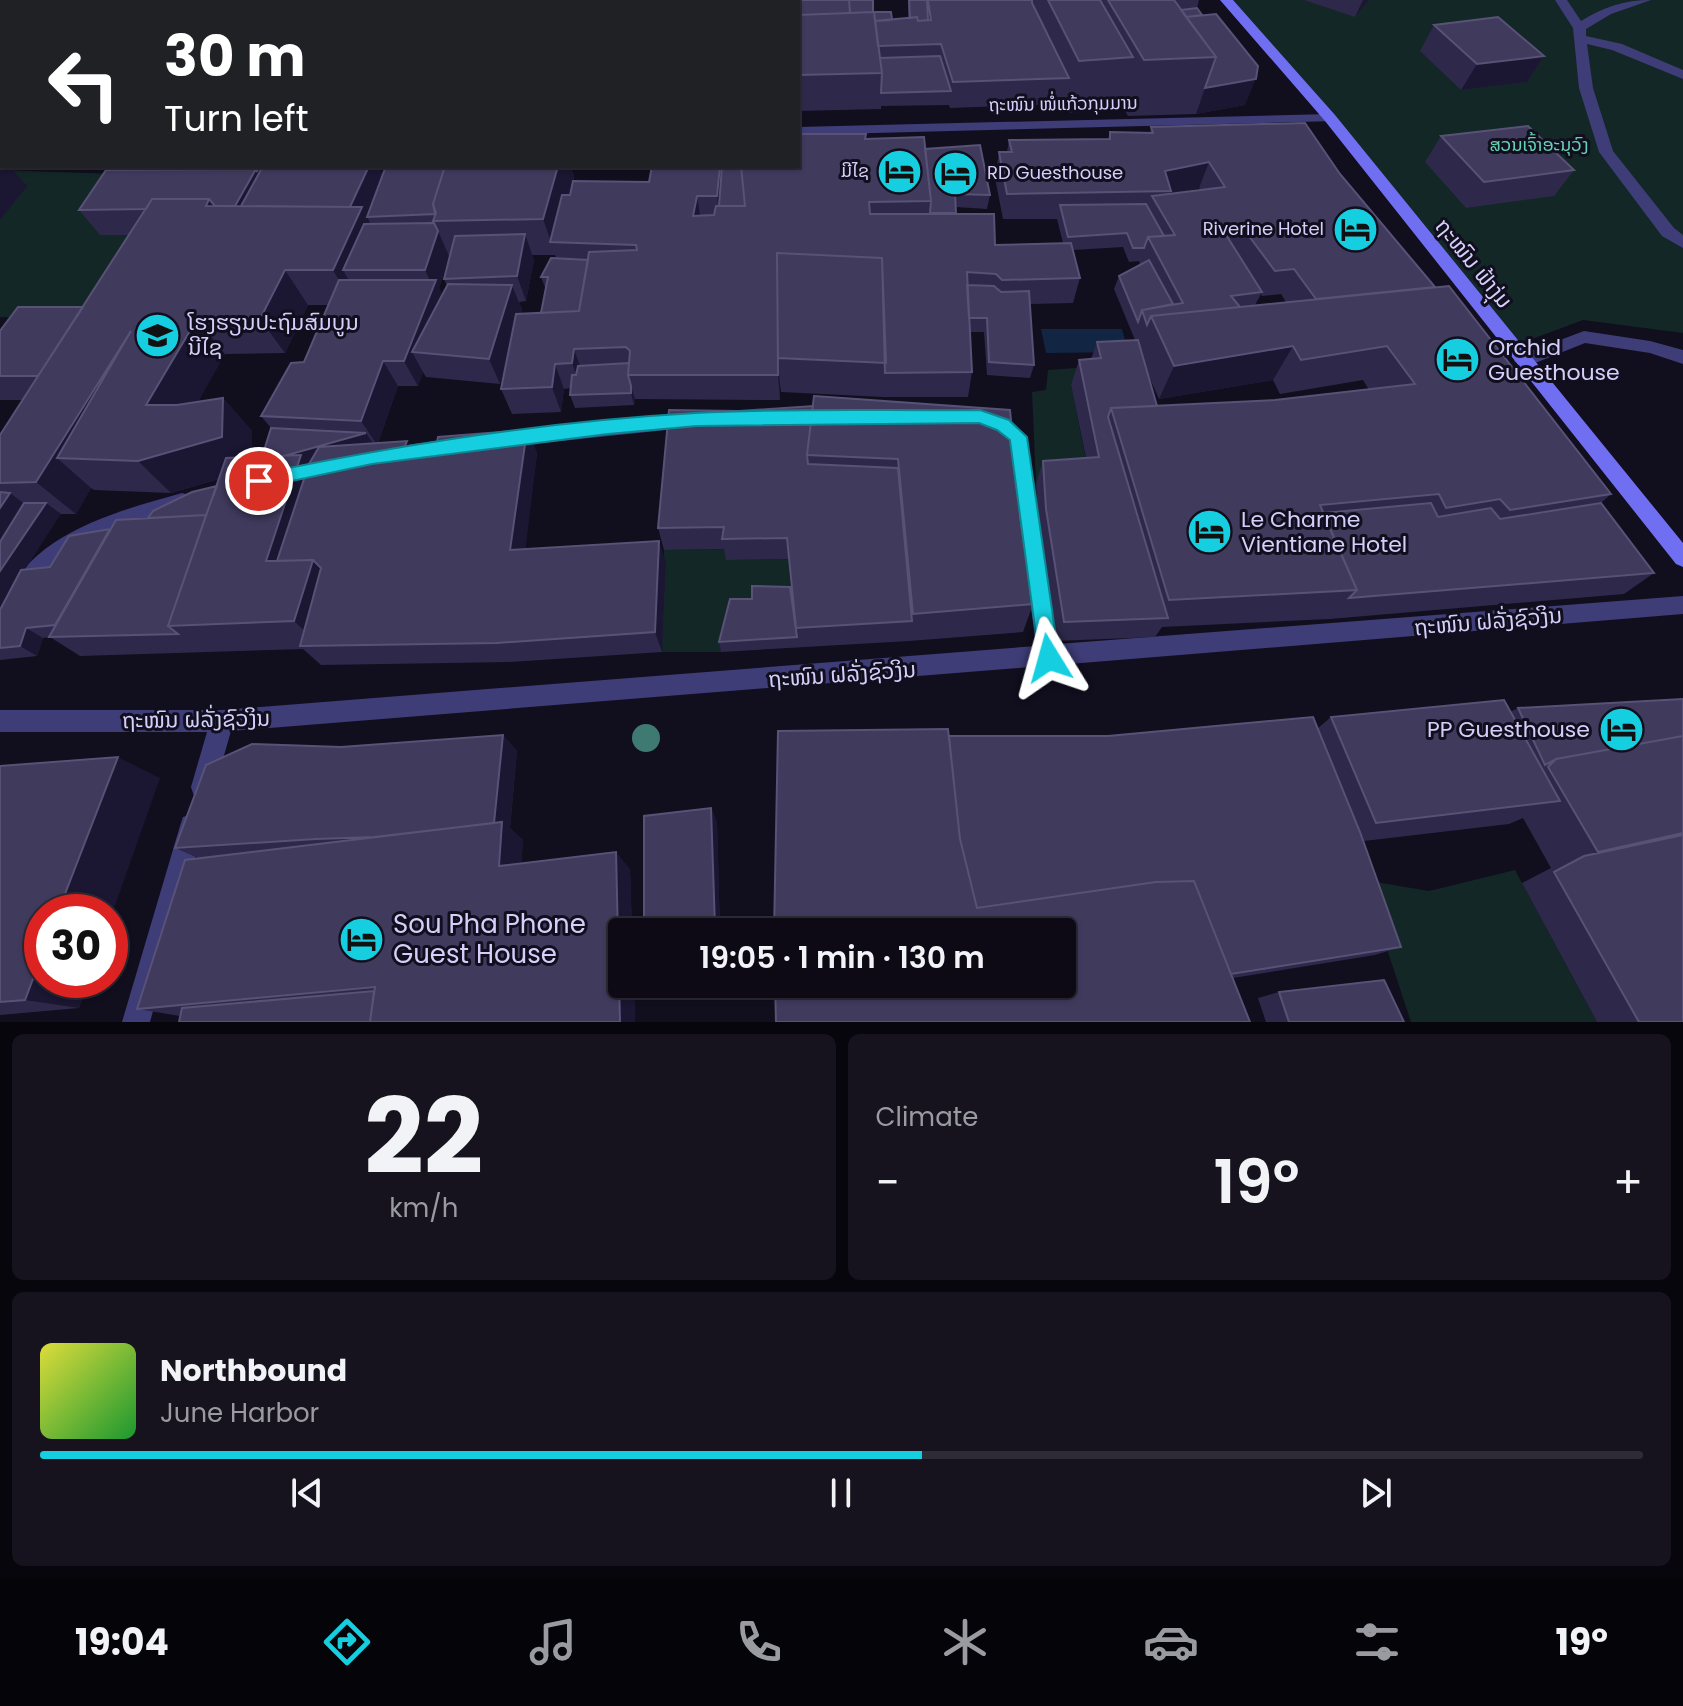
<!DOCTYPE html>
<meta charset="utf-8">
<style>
:root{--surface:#0d0a16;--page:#16131f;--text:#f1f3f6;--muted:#9a9aa1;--line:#2d2b35;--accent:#15cfe0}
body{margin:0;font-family:Poppins,"Noto Sans Lao",sans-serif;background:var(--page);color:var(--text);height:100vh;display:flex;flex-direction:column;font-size:30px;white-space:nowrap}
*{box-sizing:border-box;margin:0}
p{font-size:26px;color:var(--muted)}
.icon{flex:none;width:44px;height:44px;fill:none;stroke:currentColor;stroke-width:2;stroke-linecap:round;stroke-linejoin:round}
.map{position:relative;height:1022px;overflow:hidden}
.sheet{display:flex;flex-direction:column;gap:12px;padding:12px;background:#07060c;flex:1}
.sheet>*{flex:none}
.top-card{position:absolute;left:0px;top:0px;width:800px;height:168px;box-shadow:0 2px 6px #0004,0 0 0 2px var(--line);background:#202124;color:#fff;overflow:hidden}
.speed{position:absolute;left:24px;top:894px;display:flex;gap:16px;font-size:40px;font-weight:700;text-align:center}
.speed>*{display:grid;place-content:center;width:104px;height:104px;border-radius:50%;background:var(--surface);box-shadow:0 2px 6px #0004,0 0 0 2px var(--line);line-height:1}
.speed .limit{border:12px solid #d22;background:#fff;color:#111}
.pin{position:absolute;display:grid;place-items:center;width:68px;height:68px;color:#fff;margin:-34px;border:4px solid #fff;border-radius:50%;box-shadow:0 2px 8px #0007}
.me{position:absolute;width:88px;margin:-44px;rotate:352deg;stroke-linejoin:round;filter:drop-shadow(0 0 6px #0008)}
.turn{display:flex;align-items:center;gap:28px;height:168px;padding:0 32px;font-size:36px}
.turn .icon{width:104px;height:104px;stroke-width:2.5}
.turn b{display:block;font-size:56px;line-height:68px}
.big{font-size:60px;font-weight:600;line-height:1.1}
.sheet .widget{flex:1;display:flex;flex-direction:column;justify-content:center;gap:12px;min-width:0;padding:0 28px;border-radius:12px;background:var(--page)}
.sheet .dial{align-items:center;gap:0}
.dial b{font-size:104px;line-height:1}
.song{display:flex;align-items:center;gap:24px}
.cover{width:96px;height:96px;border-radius:12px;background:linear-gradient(135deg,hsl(60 70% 55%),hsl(130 70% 35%))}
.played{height:8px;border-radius:4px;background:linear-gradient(90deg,var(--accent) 55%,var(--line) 55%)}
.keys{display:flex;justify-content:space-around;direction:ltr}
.heat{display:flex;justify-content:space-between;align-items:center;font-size:44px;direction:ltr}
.sheet .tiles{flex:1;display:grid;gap:12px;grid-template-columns:1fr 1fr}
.widget:last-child{grid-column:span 2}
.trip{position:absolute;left:608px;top:918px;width:468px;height:80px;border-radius:8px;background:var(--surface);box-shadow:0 2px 6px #0004,0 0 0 2px var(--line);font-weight:600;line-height:80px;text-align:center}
.tab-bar{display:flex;height:128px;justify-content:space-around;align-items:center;background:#050409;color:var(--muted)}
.tab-bar .icon{width:56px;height:56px}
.tab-bar .selected{color:var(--accent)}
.tab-bar b{font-size:36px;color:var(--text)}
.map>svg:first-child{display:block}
.green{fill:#122726}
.water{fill:#122643}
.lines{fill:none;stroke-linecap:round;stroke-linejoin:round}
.lane{fill:#3f3d78;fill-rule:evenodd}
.street{fill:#3f3d78;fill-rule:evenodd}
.secondary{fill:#716ff1;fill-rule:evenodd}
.highway{fill:#ef56a1;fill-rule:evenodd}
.tree{fill:#3e7a71}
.wall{fill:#2e294a;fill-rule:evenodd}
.shaded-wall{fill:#1b1631}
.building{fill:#403a5d;stroke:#575276;stroke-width:2}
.route{fill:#15cfe0;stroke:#0e8792;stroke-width:2}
.labels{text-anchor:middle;stroke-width:6;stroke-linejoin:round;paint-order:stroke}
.far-street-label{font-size:18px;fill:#d4cffa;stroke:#110e1e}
.far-park-label{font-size:18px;fill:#63d3b5;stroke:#110e1e}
.far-poi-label{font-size:18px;fill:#d4cffa;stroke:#110e1e;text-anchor:end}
.street-label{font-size:22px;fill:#d4cffa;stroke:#110e1e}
.poi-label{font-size:22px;fill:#d4cffa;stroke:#110e1e;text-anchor:start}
.near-poi-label{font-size:26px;fill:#d4cffa;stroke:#110e1e;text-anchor:start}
</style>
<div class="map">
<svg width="1683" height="1022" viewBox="0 0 1683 1022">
<rect width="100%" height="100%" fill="#110e1e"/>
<path class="green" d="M1226 0H1683V333L1583 320 1516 345Z
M0 170 145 175 179 235 128 321 0 317Z
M1089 367 1071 385 1090 480 1036 484 1032 392 1046 390 1048 370Z
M729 549 727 560 789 559 791 597 754 610H732L721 652H662L664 550Z
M1515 870 1597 1022H1411L1364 880 1429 891Z"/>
<path class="water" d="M1041 329H1122L1128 352 1046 353Z"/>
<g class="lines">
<path class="lane" d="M1584 331 1650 341 1683 350V364L1650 353 1585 343 1523 368 1514 361 1517 356Z"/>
<path class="street" d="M1555 0H1567L1581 21C1604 7 1624 0 1651 0L1611 14 1586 29V36L1622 44 1683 70V79L1612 50 1587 44 1593 88 1613 151 1674 228 1683 235V248L1662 236 1599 152 1579 88 1573 28Z
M1330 114 1337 118 1335 121 798 135V127Z
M0 145H2V153H0Z
M695 413 704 420 695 427 504 447 497 445 495 440 497 435 504 433Z
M990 413 1010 420 1027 437 1058 644 1683 596V614L1057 665 1049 668 1043 666 231 731 215 787 212 796 203 799 194 796 191 787 207 732H0V710H222L1036 646 1009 440 983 425 981 420Z
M460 438 467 441 470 446 467 451 460 454 389 463 382 460 379 455 382 450 389 447Z
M182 493 189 495 192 501 189 507C139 524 82 535 44 575 29 592 20 614 8 633L0 636C0 626 0 613 1 605 31 533 115 512 182 493Z
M192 814 201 817 204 826 150 1022H122L180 826 183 817Z"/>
<path class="secondary" d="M1220 0H1233L1335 115 1683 543V567L1676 564 1325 121Z"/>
<path class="highway" d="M2 50V61L0 62V51Z"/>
</g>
<circle class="tree" cx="646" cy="738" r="14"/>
<path class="wall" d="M564 0H873V12L892 20 908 18V0H1199L1197 8 1245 105 1196 114 1128 116 1120 102 1119 109 1068 113 1064 104 950 108 949 105 881 106V109L798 111V2H563Z
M1304 0H1369L1355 17Z
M1434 25 1544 56 1527 82 1461 90 1420 51Z
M2 92V126L0 124V94Z
M1151 127 1340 174 1611 494 1601 503 1654 573 1624 594 1330 619 1162 627 1155 637 1055 641 1038 531 1036 484 1043 461 1086 458 1071 385 1079 360 1091 359 1097 342 1135 340 1114 289 1119 276 1140 265 1139 261 1129 262 1123 247 1073 250 1080 278 1073 303 1030 304 1034 365 1030 378 987 375 984 332H970L972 372 968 397H884L781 392 780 384V400L635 399 634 405 575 408 570 395 571 388 564 389 561 412 512 414 501 389 505 366 500 384 426 377 423 372 418 386H398L378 443 416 455 435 454 527 430 537 453 525 549 666 562 662 652 510 662 321 665 303 649 80 656 50 637 43 638 37 656 0 660V610L4 602 0 608V435L23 400H0V331L83 307 129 235H100L79 210 383 175 386 166H571L574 177 573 181 649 182 866 134V139L925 149 990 195 987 209 956 207V214L995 245 1063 243 1057 219H1003L995 178 999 152H1007L1009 140 1108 139 1110 132 1150 133ZM1199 188 1201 190 1175 193ZM532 255H555L556 258 541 277 546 290 541 313 521 314 522 310 519 302 526 301 534 260ZM449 256 444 279 447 286 442 295 439 288ZM1261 294 1262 296 1281 294 1286 302 1255 305ZM308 305H329L304 362 261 416 271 428 262 457H251L252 431 223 398 198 401 225 354 285 353ZM1148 374 1159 399 1273 380 1280 394 1363 380 1369 390 1275 400 1157 406ZM219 479 217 486 148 518 110 529 50 567 25 569 60 514H76L91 488 94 490 171 493Z
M1441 136 1574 170 1554 196 1466 208 1425 162Z
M813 406 1021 523 1033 604 1023 632 909 641 721 652 719 642 797 634 789 559 726 560 724 549 664 550 658 528 739 411Z
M1683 699V1022H1597L1522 883 1551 868 1523 818 1509 824 1364 841 1401 947 1375 955 1233 978 949 736H1108L1317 729 1331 717 1510 712 1518 708Z
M503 735 517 751 510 828 523 840 521 863 630 869 632 932H622L634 984 635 1022H179L180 1016 137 1009 198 858 175 848 341 747Z
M0 766 160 778 42 980H89L79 1008 0 1015Z
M711 808 717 822 720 932H644Z
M1279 992 1404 1022H1266L1258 998Z"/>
<path class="shaded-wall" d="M0 0H5L6 2H2V10L0 12Z
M218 0H260L259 2H217Z
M295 0H322L321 2H294Z
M548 0H560V2H547Z
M1363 0H1369L1355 17Z
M1544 56 1527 82 1461 90 1477 64Z
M1256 79 1245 105 1196 114 1205 88Z
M1209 162 1199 188 1169 194 1171 191 1165 171Z
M2 163V166H9L27 186 0 220V166Z
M260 166H274L265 208H234L256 169Z
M369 166H379L386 181 367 217 381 243 343 270 358 296 354 306 333 270 350 207Z
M558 166H571L574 177 558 242H551L543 219Z
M720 166H725L720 219 717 196Z
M697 196 701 222 693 216Z
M209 199 234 234 206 206Z
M438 231 449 256 439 288 448 306 412 352 423 372 418 386 404 361 433 287 425 270Z
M525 234 534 260 526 301 517 276Z
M285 270 308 305 285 353 260 319Z
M512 285 522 310 500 384 489 359Z
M197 319 225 354 178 438 146 405Z
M131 331 57 458 91 488 76 514 36 482Z
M1293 346 1273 380 1159 399 1174 366Z
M574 349 583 374 581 388 572 363Z
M778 360 780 384V400L778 375Z
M383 361 398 386 377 445 361 421Z
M555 364 564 389 561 412 552 387Z
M631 386 635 399 634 405 631 393Z
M223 398 252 431 251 469 171 493 138 461Z
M527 430 537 453 523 571 510 550Z
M366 433 375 446 295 590 266 561 261 462Z
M407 441 422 464 401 455Z
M10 493 38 514 46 503 61 514 0 608V508Z
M659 541 666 562 662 652 655 632Z
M313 560 341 589 321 646 294 621Z
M26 628 43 638 37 656 20 646Z
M503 735 517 751 510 828 523 840 520 882 499 866 493 829Z
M118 757 160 778 110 920V912H58Z
M711 808 717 822 720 932H718L715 927Z
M616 852 630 869 632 932H622V984H634L635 1022H620Z
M42 955V980H89L79 1008 25 1000Z"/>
<path class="building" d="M93 0H218L217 2H91Z
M230 0H295L294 2H229Z
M307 0H320L319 2H306Z
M320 0H459L458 2H319Z
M463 0H477L476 2H463Z
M477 0H548L547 2H476Z
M564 0H651L650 2H563Z
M686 0H849L850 13 798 15V2H685Z
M849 0H873V12H891L892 20 875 21 874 12 850 13Z
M909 0H927L928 20 918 21 917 17 910 18Z
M928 0H1032V3L1069 78 953 82 941 44 878 46 875 21 917 17 918 21 931 20Z
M1048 0H1100L1133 57 1079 61Z
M1108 0H1174L1216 57 1144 60Z
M1197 8 1202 15 1186 17 1181 10Z
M874 12 882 73 798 75V15Z
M1216 14 1258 66 1256 79 1205 88 1216 57 1186 17Z
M1498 17 1544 56 1477 64 1434 25Z
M940 56 951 91 881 93 882 73 880 58Z
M2 92V114H0V94Z
M1305 123 1340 174 1435 287 1316 299 1294 269 1275 271 1243 228 1223 230 1262 292 1231 296 1240 307 1151 316 1147 325 1142 310 1183 303 1148 237 1175 235 1152 196 1225 187 1209 162 1165 171 1171 191 1007 194 999 152H1012L1009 140 1110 139V132L1153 133 1151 127Z
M1528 126 1574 170 1484 182 1441 136Z
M798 134H866L865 139 924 137 931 201 869 202 870 214H994L995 245 1071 243 1080 278 1002 280 996 274 967 272 972 372 885 373 882 258 777 253 778 375H628L630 351 626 347 574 349 572 363 555 364 552 387 501 389 516 314 579 311 589 252 637 250 636 245 550 242 562 195H570L573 181 649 182 652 166H720L717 196H697L693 216 714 215 716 206H745L741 166H798Z
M980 145 990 195 955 194 956 213H930L931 201 925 149Z
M224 166H260L257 171 256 169H222Z
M263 166H369L350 207 241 206Z
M386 166H445L433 204 435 214 367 217Z
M445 166H558L543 219 433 221 436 213 433 204Z
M722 166H741L745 206H719Z
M256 169 235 206H215L209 199H152L146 209 79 210 106 170Z
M152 199H209L206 206 362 207 333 270H285L260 319H197L146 405H177L223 398 222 437 138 461 57 458 131 331 36 482 0 483V435Z
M1146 204 1164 236 1148 237 1144 248H1133L1127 233 1068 237 1060 205Z
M434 223 438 231 425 270H343L364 224Z
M525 234 517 276 444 279 455 236Z
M777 253 882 258 886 363 778 358Z
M551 258 588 260 579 311 541 313 548 277H541Z
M1149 260 1173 304 1142 310 1138 322 1119 276Z
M339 280H436L404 361H383L361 421 261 416 291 363 304 362Z
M448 284 512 285 489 359 412 352Z
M967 285 994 286 1001 292 1029 291 1034 365 989 362 987 318H969Z
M1449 286 1611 494 1510 510 1500 499 1446 508 1439 494 1320 505 1357 590 1169 600 1111 408 1275 400 1415 384 1387 346 1301 360 1293 346 1174 366 1151 316Z
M18 307H83L38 376H0V331Z
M1138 340 1157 406 1111 408 1108 417 1168 618 1064 622 1046 509 1043 461 1099 457 1079 360 1101 358 1097 342Z
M629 363 628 375 631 386V393L570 395 572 375H576L578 366Z
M814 396 1010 410 1021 523 1033 604 913 614 898 459 807 455Z
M813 406 807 455 808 464 898 468 912 621 796 628 787 538 722 539 724 527 658 528 669 410 739 411Z
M271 428 366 433 284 456 262 457Z
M527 430 510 550 659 541 655 632 497 643 300 646 321 568 313 560 277 561 309 464 319 447 407 441 401 455 435 454 438 437Z
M301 455 266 561 313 560 294 621 168 626 226 458Z
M217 486 206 515 148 518 153 511 192 492Z
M0 492 10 493 0 508Z
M24 503H46L0 571V542Z
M1431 503 1438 517 1491 508 1500 519 1601 503 1654 573 1349 598 1357 590 1323 513Z
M206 515 168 626 178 634 49 637 116 520Z
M110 529 55 625 26 628 20 646 0 648V610L21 570 50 567 69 536Z
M752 586 790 587 797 637 719 642 730 599H752Z
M1683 699V736L1556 759 1545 765 1518 708Z
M1504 700 1560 801 1376 823 1331 717Z
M1313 717 1360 832 1401 947 1231 974 1194 881 1156 882 977 908 960 839 949 736H1108Z
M948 729 960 839 977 908 1156 882 1194 881 1250 1022H776L775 984H1062V932H774L778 731Z
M503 735 494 823 374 837 316 839 175 848 206 765 252 744 341 747Z
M1683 736V833L1598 852 1548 767 1556 759Z
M118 757 58 912H42V955L25 1000 0 1002V766Z
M711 808 715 927 671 932H644V816Z
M502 822 499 866 616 852 620 1022H370L375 987 137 1009 185 860Z
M1683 835V1022H1639L1554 872 1584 856Z
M1384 980 1404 1022H1289L1279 992Z
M374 991 370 1022H179L182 1008Z"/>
<path class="route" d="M980 410 1009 420 1027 437 1059 658 1056 664 1049 667 1042 664 1039 658 1010 440 997 430 979 423 697 426 608 434 372 464 259 488 250 481 259 474C402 444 549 421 696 413 790 408 886 411 980 410Z"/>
<defs>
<symbol id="hotel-disc" viewBox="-11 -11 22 22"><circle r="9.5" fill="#15cfe0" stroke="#110e1e"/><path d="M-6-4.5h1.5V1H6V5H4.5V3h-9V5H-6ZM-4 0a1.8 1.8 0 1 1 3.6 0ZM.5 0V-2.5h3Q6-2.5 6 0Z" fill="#111"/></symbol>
<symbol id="school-disc" viewBox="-11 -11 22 22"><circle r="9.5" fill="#15cfe0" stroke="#110e1e"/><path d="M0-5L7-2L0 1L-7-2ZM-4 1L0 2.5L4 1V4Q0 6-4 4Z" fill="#111"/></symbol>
</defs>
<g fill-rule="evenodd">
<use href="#hotel-disc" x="874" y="146" width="51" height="51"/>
<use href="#hotel-disc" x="930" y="148" width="51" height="51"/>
<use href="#hotel-disc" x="1330" y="204" width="51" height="51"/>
<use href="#school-disc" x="132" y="310" width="51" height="51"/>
<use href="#hotel-disc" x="1432" y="334" width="51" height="51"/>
<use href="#hotel-disc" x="1184" y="506" width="51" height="51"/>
<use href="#hotel-disc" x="1596" y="704" width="51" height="51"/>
<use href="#hotel-disc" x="336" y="914" width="51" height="51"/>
</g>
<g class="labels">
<g class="far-street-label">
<text transform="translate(1063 104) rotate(-1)" y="6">ຖະໜົນ ໜໍ່ແກ້ວກຸມມານ</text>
</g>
<g class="far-park-label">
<text x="1539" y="151">ສວນເຈົ້າອະນຸວົງ</text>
</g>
<g class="far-poi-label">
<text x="869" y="177">ມີໄຊ</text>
<text x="987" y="179" text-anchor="start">RD Guesthouse</text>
<text x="1324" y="235">Riverine Hotel</text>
</g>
<g class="street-label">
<text transform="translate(1474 263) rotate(51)" y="8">ຖະໝົນ ຟ້າງຸ່ມ</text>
<text transform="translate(1488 621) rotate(-5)" y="8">ຖະໜົນ ຝລັ່ງຊົວງິນ</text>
<text transform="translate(842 674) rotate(-4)" y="8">ຖະໜົນ ຝລັ່ງຊົວງິນ</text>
<text transform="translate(196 719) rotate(-1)" y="8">ຖະໜົນ ຝລັ່ງຊົວງິນ</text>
</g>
<g class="poi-label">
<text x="188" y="330">ໂຮງຮຽນປະຖົມສົມບູນ<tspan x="188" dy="25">ນີໄຊ</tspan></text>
<text x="1488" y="355">Orchid<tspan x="1488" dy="25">Guesthouse</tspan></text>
<text x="1241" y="527">Le Charme<tspan x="1241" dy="25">Vientiane Hotel</tspan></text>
<text x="1590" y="737" text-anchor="end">PP Guesthouse</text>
</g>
<g class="near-poi-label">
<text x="393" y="933">Sou Pha Phone<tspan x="393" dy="30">Guest House</tspan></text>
</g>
</g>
</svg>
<div class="speed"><div class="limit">30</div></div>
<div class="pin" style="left:259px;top:481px;background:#d93025"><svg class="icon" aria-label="arrive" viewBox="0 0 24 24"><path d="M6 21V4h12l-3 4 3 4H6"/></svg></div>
<svg class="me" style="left:1049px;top:658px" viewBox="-20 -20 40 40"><path d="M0-17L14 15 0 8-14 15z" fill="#15cfe0" stroke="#fff" stroke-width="4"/></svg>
<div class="trip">19:05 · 1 min · 130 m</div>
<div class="top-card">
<div class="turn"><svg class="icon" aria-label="left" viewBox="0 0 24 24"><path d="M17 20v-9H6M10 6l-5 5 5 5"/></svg><div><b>30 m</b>Turn left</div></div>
</div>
</div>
<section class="sheet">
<div class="tiles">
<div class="widget dial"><b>22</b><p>km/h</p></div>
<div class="widget"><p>Climate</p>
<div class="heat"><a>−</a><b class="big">19°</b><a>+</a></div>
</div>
<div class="widget">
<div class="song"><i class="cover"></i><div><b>Northbound</b><p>June Harbor</p></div></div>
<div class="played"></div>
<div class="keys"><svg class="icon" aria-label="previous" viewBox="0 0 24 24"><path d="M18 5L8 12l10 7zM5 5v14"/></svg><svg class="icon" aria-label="pause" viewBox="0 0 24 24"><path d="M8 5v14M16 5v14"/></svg><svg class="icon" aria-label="next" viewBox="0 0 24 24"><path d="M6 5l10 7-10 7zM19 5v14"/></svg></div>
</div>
</div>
</section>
<nav class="tab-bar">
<b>19:04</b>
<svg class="icon selected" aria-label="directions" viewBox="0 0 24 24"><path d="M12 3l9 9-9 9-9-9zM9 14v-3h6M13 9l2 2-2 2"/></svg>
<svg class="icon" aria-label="music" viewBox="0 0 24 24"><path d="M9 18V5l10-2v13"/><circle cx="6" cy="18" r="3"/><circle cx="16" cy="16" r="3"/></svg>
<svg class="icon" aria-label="phone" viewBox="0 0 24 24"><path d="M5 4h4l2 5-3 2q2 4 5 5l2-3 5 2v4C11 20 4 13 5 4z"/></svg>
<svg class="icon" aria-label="climate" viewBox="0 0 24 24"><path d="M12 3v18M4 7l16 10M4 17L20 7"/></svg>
<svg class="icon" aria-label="car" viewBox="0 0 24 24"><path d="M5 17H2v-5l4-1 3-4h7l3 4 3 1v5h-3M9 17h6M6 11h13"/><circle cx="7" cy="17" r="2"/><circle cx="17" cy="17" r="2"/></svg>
<svg class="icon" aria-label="filters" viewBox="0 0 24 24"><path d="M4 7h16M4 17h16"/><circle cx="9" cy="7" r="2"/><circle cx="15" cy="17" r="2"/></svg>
<b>19°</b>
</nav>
